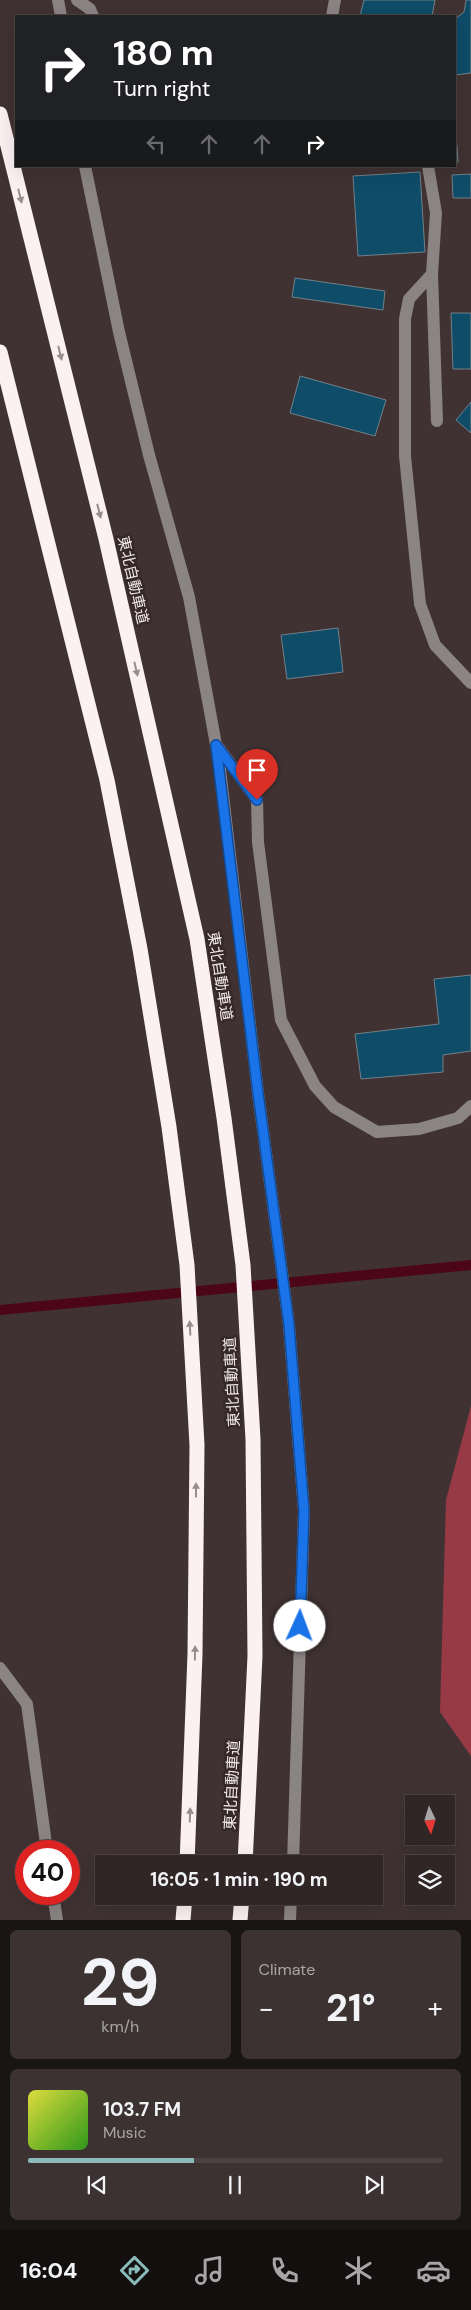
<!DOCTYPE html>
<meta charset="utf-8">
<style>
:root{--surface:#302626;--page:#3c3232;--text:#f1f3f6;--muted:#a8a5a7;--line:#4b4343;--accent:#8bbbb9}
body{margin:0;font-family:"DM Sans","Noto Sans JP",sans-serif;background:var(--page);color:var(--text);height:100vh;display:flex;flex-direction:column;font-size:19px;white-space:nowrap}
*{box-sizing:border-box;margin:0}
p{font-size:16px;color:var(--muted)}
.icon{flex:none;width:28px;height:28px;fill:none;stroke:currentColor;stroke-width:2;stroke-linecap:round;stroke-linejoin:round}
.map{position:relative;height:1920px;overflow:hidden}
.panel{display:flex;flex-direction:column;gap:10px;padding:10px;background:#1a1515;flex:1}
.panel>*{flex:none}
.guide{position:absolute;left:15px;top:15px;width:441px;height:152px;border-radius:0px;box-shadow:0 5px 20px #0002,0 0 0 1px var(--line);background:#202124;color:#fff;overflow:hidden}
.needle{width:32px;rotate:176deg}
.tools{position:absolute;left:405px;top:1795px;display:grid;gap:10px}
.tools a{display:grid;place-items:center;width:50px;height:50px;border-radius:0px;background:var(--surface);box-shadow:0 5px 20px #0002,0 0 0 1px var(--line);font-size:25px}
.speed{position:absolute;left:15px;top:1840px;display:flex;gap:10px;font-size:25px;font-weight:700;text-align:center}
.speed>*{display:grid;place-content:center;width:65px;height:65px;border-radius:50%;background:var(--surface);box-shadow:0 5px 20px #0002,0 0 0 1px var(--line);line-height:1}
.speed .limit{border:8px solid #d22;background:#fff;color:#111}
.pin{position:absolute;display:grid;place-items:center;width:42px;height:42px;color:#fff;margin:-51px -21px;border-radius:50% 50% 50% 0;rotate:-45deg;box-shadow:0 0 5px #0007}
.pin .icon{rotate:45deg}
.me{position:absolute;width:55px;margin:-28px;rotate:2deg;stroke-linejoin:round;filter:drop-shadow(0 0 4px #0008)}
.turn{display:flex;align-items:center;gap:18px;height:105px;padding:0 15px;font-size:22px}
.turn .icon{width:65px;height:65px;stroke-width:2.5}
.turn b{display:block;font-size:35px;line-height:42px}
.lanes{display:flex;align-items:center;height:48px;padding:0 15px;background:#0003;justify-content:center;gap:25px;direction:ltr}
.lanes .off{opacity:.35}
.big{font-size:38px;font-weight:700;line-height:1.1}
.panel .card{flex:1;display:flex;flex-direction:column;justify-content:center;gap:8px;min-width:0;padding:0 18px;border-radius:8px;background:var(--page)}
.panel .dial{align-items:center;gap:0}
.dial b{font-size:65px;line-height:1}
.song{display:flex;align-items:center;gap:15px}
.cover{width:60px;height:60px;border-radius:8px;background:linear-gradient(135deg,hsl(60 70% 55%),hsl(110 70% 35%))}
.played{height:5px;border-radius:2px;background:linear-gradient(90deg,var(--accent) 40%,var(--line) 40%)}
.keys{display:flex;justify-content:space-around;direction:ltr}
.heat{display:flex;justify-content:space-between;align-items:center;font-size:28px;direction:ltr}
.panel .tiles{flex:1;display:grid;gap:10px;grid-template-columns:1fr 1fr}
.card:last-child{grid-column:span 2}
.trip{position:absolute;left:95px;top:1855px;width:288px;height:50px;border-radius:0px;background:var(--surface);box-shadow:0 5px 20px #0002,0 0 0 1px var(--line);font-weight:700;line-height:50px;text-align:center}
.menu{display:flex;height:80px;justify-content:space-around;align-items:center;background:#130f0f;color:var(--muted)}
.menu .icon{width:35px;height:35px}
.menu .on{color:var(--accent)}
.menu b{font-size:22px;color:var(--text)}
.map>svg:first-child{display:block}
.forest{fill:#983a46}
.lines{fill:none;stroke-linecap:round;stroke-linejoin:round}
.stream{stroke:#4d0616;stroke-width:10}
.building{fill:#0e4c68;stroke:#728088}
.minor{stroke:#8b8484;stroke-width:12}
.highway{stroke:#fcf1f2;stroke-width:15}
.oneway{fill:#998c8e}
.route-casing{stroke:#114b97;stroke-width:12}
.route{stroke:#1a73e8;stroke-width:9}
.labels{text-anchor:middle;stroke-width:5;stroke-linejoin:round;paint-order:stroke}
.street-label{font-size:15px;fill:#f2e9e9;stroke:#362829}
</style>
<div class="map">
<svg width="471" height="1920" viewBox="0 0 471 1920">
<rect width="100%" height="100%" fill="#403233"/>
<path class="forest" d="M471 1406V1756L440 1712 446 1500Z"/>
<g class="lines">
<path class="stream" d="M0 1310 471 1265"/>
</g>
<path class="building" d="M364 0H435L432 16H360Z
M466 0H471V73L455 75V19L464 12Z
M455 145H457L458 162H455Z
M420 172 425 252 358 256 353 176Z
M471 174V198H453L452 175Z
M295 278 385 291 383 310 292 297Z
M451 313H471V369H453Z
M300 376 386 400 375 436 290 413Z
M471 402V433L456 420Z
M338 628 343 672 287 679 281 635Z
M471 975V1051L443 1055V1072L361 1079 355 1034 439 1024 434 979Z"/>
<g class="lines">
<path class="minor" d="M58 0 61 16
M77 0 90 9 93 16
M332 16 335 0
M85 166 119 332 149 455 189 597 219 761 258 1093 289 1325 304 1511 293 1864
M428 166 436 213 432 274 437 421
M432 274 409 299 405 319V456L420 604 435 645 471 683
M218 747 257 800 258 842 281 1020 315 1086 334 1107 377 1132 419 1129 458 1118 471 1106
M0 1668 27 1704 47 1851
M53 1894 57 1920
M290 1920 291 1896"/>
<path class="highway" d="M0 114 106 539 197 939 224 1118 243 1265 253 1439 255 1656 245 1864
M0 352 107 780 140 949 169 1127 187 1265 197 1445 195 1654 187 1864
M183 1920 185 1896
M240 1920 242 1896"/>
</g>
<defs><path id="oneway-solid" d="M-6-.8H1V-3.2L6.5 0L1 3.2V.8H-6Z" transform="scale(1.25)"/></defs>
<g class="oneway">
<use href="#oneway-solid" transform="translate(20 196) rotate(76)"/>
<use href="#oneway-solid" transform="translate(60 353) rotate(76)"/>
<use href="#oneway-solid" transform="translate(99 511) rotate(76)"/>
<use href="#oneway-solid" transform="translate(136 669) rotate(77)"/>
<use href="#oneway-solid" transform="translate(190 1328) rotate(-93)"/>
<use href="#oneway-solid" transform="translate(196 1490) rotate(-90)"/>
<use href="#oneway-solid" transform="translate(195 1653) rotate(-89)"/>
<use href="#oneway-solid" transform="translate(190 1815) rotate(-88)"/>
</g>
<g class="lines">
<defs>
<path id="route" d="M257 800 216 745 258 1093 289 1325 304 1511 300 1626"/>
</defs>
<use href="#route" class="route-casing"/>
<use href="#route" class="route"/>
</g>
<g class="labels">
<g class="street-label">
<text transform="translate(133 580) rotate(77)" y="5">東北自動車道</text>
<text transform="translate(220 976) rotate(81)" y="5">東北自動車道</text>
<text transform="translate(232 1382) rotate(-93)" y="5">東北自動車道</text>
<text transform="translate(232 1785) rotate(-87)" y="5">東北自動車道</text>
</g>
</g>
</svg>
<div class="tools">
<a><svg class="needle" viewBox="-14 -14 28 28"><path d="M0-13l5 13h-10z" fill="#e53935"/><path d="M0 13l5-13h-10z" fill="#a8a5a7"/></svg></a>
<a><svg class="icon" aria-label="layers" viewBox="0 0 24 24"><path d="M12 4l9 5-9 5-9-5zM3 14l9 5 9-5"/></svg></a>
</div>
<div class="speed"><div class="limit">40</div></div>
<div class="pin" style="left:257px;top:800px;background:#d93025"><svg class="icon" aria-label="arrive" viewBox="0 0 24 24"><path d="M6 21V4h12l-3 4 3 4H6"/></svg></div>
<svg class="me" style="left:300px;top:1626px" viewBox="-20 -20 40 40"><circle r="19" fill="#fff"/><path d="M0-13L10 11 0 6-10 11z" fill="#1a73e8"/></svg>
<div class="trip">16:05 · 1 min · 190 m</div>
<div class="guide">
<div class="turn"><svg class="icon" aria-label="right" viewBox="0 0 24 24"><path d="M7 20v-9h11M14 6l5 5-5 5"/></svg><div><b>180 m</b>Turn right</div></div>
<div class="lanes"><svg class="icon off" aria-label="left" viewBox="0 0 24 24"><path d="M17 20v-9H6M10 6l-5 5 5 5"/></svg><svg class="icon off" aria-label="ahead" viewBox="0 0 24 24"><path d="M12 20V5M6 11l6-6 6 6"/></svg><svg class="icon off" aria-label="ahead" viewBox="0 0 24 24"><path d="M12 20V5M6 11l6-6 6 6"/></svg><svg class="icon" aria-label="right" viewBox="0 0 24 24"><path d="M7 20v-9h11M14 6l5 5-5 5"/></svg></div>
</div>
</div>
<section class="panel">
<div class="tiles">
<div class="card dial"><b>29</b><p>km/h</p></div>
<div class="card"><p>Climate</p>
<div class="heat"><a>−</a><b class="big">21°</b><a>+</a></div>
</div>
<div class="card">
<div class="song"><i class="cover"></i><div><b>103.7 FM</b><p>Music</p></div></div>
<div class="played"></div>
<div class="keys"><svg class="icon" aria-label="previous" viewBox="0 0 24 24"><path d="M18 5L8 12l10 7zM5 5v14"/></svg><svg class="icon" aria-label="pause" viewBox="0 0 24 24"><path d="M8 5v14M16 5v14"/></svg><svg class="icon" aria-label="next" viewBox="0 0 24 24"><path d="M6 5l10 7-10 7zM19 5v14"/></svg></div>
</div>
</div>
</section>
<nav class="menu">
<b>16:04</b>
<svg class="icon on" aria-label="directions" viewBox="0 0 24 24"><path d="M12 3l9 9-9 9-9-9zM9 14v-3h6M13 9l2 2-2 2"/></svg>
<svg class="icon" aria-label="music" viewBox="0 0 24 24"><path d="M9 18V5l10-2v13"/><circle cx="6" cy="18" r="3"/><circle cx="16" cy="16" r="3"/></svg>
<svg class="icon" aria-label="phone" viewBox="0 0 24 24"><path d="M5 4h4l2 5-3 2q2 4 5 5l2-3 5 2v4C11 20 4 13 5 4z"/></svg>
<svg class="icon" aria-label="climate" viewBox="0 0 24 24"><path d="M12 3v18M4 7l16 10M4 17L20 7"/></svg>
<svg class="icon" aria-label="car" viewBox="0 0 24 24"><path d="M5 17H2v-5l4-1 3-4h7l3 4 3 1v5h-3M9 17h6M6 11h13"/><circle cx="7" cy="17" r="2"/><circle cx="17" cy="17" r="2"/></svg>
</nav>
